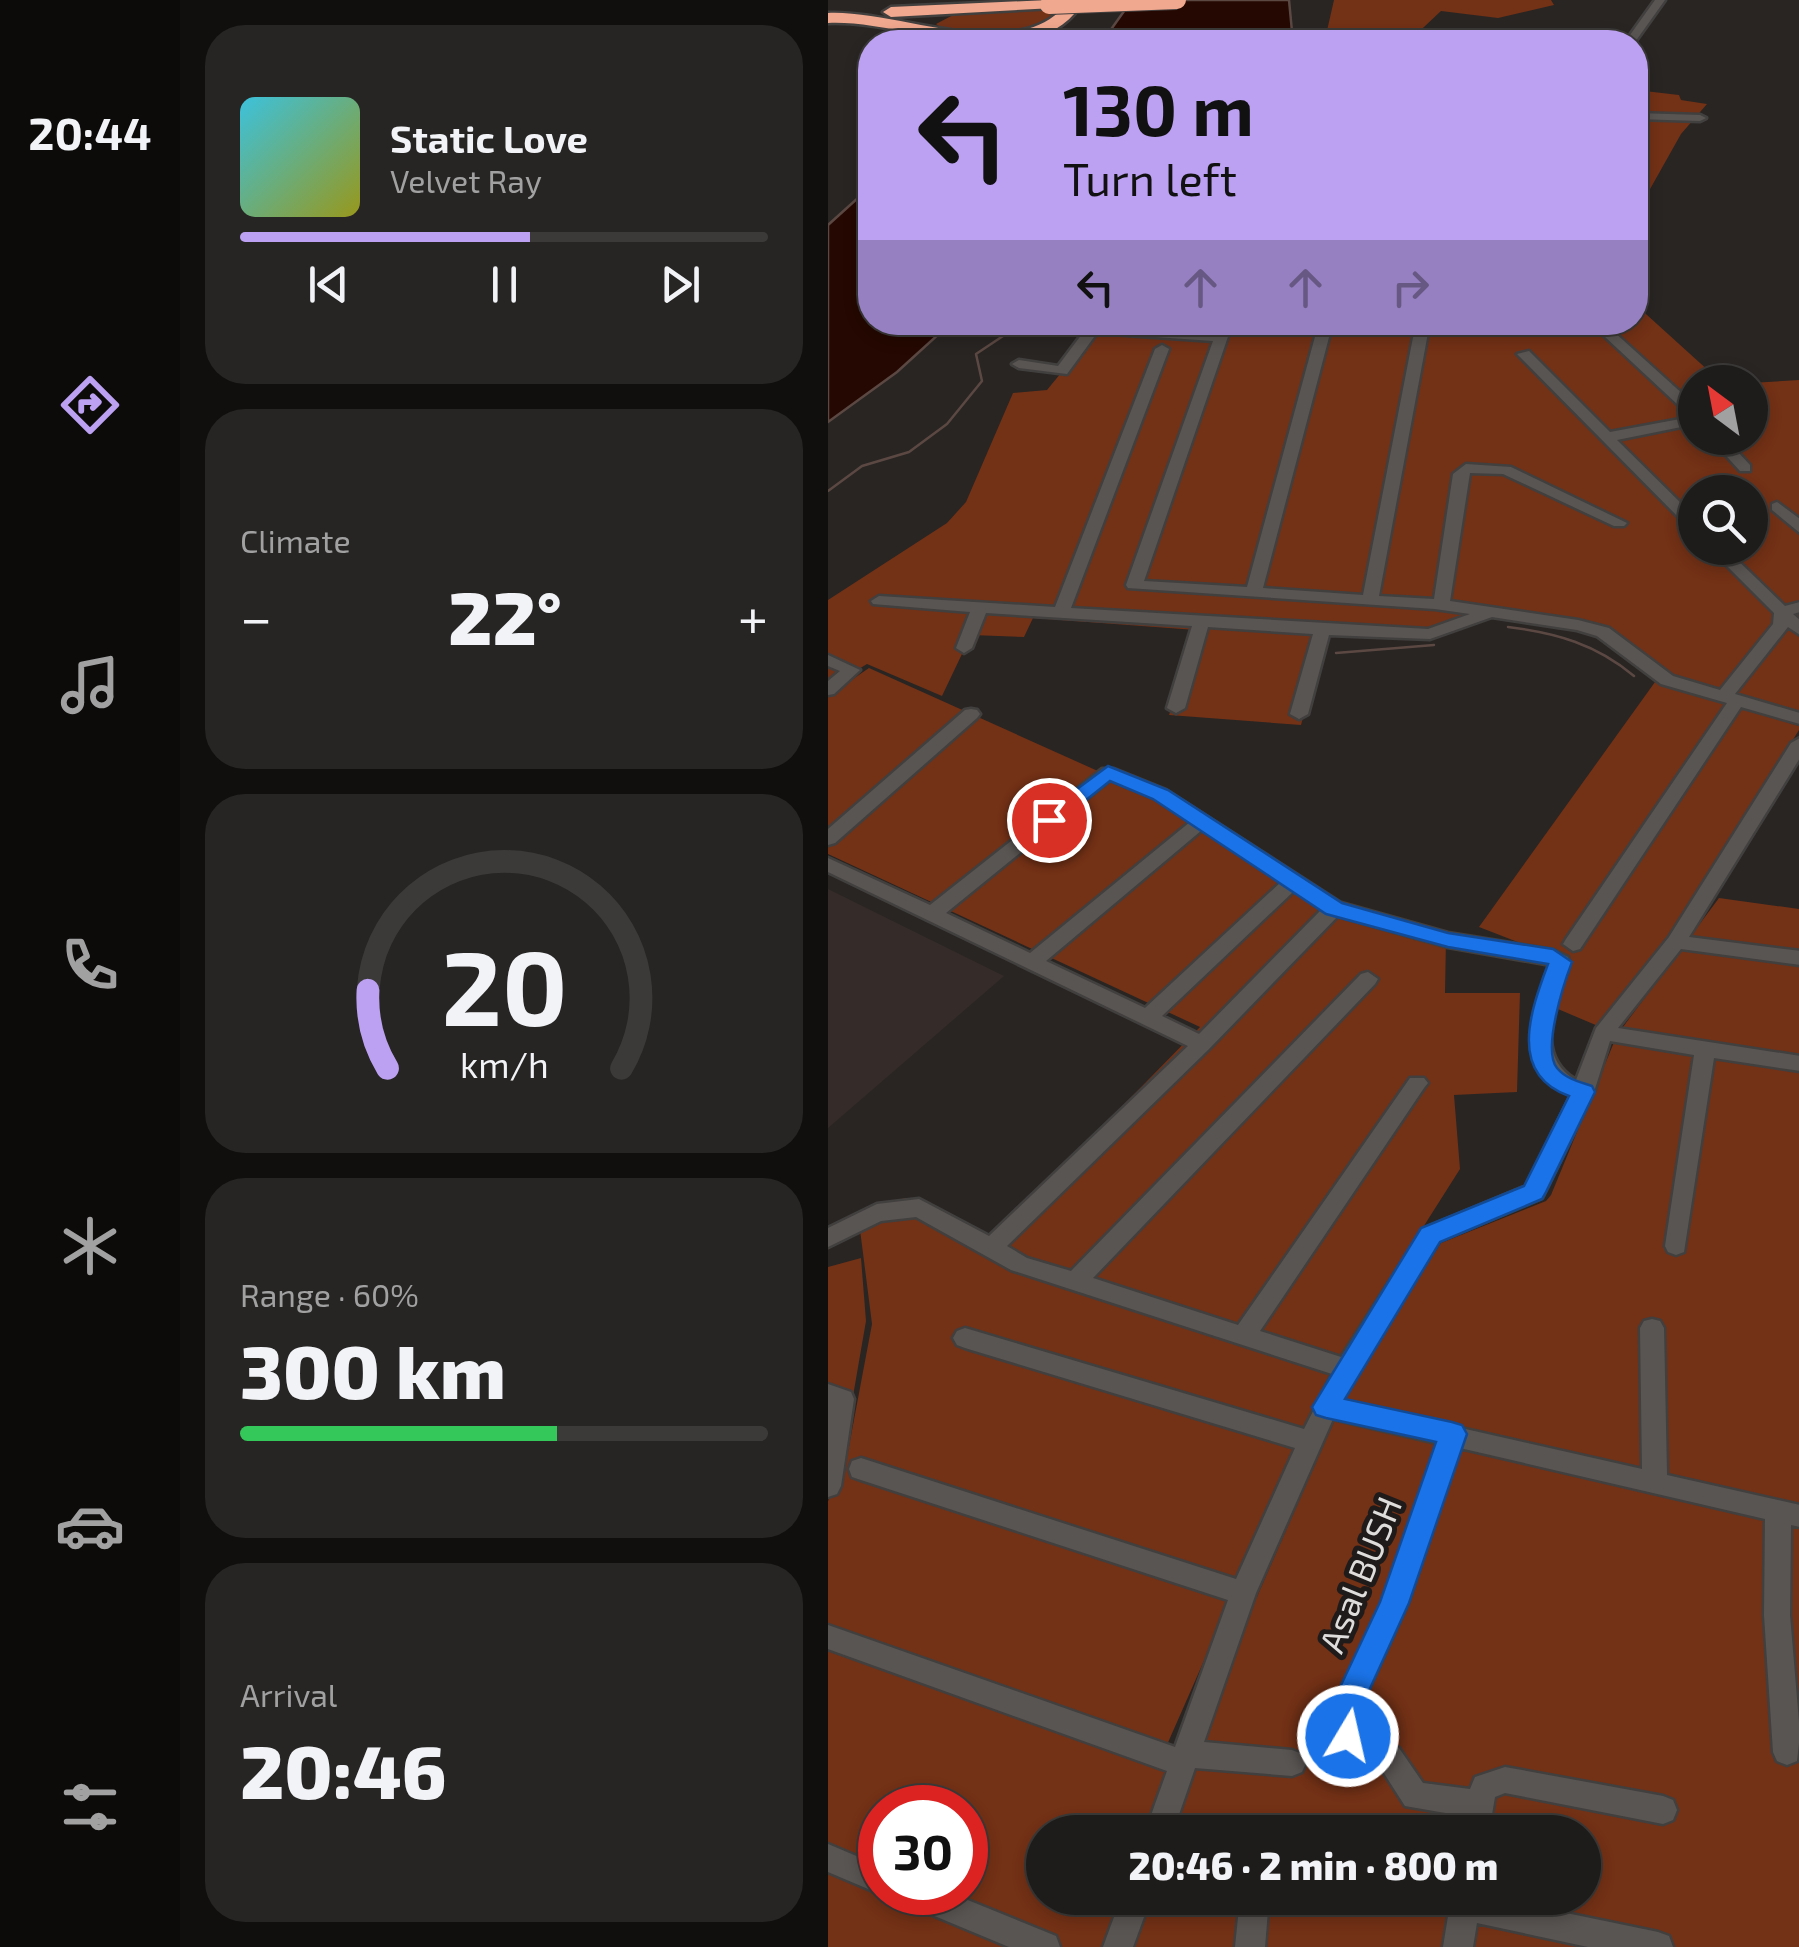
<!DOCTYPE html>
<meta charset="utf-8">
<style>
:root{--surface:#1e1c1a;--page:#262523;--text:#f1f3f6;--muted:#a1a1a2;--line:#3c3a39;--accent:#bca0f2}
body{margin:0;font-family:"Exo 2",sans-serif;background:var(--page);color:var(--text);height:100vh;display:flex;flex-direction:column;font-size:38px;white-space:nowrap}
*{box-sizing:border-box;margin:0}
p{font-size:32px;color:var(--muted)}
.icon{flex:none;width:55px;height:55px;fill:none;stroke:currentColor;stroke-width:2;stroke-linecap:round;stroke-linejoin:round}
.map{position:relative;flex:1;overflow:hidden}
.drawer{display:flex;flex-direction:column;gap:25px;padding:25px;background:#100f0e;width:648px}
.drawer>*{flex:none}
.banner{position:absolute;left:30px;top:30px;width:790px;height:305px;border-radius:40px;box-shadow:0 5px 15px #0003,0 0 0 2px var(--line);background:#bca0f2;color:#111;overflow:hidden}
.needle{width:65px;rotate:328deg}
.controls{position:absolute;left:850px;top:365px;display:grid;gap:20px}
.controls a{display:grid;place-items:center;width:90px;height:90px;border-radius:50%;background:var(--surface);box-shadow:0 5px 15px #0003,0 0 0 2px var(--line);font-size:50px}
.speed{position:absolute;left:30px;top:1785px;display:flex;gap:20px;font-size:50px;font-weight:700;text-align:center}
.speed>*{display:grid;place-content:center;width:130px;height:130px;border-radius:50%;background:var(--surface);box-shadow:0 5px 15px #0003,0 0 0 2px var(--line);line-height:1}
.speed .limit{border:15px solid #d22;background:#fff;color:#111}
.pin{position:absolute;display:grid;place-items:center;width:85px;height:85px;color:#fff;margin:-42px;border:5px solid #fff;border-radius:50%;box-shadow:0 2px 10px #0007}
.me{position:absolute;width:110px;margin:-55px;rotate:9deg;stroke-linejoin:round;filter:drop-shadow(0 0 8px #0008)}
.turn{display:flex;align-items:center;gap:35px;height:210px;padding:0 40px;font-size:45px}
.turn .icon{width:130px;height:130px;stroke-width:2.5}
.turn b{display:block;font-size:70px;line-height:85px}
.lanes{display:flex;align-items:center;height:95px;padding:0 40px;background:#0003;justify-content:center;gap:50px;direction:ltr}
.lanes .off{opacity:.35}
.big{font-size:75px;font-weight:800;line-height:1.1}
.drawer .widget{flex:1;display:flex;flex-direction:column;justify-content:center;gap:15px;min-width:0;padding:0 35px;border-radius:40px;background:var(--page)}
.drawer .dial{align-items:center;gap:0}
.dial svg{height:260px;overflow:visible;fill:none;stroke:var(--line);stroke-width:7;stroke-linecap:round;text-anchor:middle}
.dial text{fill:var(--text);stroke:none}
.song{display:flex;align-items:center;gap:30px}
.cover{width:120px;height:120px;border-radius:15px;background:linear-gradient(135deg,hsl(190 70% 55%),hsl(60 70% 35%))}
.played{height:10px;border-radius:5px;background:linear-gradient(90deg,var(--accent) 55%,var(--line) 55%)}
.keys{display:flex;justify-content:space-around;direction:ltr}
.heat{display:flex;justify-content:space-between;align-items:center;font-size:55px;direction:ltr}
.charge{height:15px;border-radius:8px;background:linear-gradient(90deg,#34c759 60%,var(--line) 0)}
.trip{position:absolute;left:198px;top:1815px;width:575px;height:100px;border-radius:50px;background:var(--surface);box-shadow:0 5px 15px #0003,0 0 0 2px var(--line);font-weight:800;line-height:100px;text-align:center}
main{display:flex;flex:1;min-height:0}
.menu{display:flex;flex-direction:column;width:180px;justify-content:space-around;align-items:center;background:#0c0b0a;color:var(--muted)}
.menu .icon{width:70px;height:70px}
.menu .selected{color:var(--accent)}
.menu b{font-size:45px;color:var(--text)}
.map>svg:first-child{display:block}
.built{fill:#352b28}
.green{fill:#733116;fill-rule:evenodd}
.water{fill:#240801;stroke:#5c4843;stroke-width:2.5}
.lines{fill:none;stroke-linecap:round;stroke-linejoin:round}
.stream{stroke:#5c4843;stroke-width:2.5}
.minor-casing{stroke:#423f3f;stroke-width:5}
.highway-casing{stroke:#423f3f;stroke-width:5}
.minor{fill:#595553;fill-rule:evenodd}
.highway{fill:#f0a88e;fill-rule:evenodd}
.highway-bridge-casing{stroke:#423f3f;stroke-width:20;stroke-linecap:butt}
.highway-bridge{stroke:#f0a88e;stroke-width:18}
.route{fill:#1a73e8;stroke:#114b97;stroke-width:2.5}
.labels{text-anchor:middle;stroke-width:10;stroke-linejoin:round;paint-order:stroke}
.near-street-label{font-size:35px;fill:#dfdcdc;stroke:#1f1b1a}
</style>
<main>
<nav class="menu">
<b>20:44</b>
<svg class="icon selected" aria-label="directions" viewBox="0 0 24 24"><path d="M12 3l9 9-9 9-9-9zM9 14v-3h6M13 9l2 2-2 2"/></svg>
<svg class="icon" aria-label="music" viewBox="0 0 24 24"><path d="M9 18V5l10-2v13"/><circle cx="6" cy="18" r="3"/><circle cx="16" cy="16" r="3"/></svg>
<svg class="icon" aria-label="phone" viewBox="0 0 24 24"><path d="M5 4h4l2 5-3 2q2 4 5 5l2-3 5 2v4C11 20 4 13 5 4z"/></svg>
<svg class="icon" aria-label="climate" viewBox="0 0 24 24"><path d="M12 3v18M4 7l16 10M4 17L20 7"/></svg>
<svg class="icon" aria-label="car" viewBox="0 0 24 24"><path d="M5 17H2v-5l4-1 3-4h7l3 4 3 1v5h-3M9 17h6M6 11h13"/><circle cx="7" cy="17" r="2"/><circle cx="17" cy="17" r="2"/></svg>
<svg class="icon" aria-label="filters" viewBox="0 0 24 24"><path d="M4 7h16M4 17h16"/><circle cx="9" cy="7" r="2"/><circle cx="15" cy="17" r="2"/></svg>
</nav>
<section class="drawer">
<div class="widget">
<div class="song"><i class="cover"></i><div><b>Static Love</b><p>Velvet Ray</p></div></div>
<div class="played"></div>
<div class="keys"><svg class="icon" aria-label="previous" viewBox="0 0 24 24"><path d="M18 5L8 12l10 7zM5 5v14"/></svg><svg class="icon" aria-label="pause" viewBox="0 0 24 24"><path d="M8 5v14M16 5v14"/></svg><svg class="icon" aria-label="next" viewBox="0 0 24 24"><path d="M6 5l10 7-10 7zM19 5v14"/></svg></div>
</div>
<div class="widget"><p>Climate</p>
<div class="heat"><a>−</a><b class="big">22°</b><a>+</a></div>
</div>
<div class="widget dial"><svg viewBox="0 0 100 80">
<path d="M14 69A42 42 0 1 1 86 69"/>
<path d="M14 69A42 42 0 0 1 8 45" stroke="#bca0f2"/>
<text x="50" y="56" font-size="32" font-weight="700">20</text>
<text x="50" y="72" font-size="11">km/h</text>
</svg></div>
<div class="widget"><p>Range · 60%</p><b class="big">300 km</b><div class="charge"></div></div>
<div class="widget"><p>Arrival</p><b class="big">20:46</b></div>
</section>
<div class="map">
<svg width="972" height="1947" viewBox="0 0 972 1947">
<rect width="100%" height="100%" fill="#282523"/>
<path class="built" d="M0 889 176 976 0 1128Z"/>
<path class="green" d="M506 0H723L726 5 670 18 613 11 580 42H501L498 35Z
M208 8 205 9 230 13C206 33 133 45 108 24L127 14Z
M808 90 851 95 853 100 879 104 853 134 808 214Z
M808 305 893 382H868V438H922L923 383 971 380V717L852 681 790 635 660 612 602 632 499 631 473 725 341 715 368 630 205 618 196 637 143 635 114 696 39 664 0 688V600L119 523 138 502 185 393 219 390 274 323 808 322ZM868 492H922V548H868Z
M41 668 372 817 501 906 618 939 617 993H692L689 1092 626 1095 632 1169 502 1374 331 1763 341 1765 318 1832H215V1898H295L277 1947H0V1501L15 1478 44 1324 30 1214 77 1198 158 1245 372 1027 0 854V696ZM52 1808H138V1892H52Z
M827 682 971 726V730L835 950 770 1026 711 1001 731 958 651 927Z
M891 898 971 909V1947H303L320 1898H755V1832H341L407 1647 480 1480 514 1404 569 1311 613 1243 718 1201 723 1195 789 1035Z
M33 1258 38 1321 11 1477 0 1494V1267Z"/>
<path class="water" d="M304 0H461L465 42H274Z
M42 187V322L123 323 69 372 0 422V225Z"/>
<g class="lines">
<path class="stream" d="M0 491 34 466 81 452 119 424 154 381 148 354 196 322
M680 627C728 633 768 644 806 676
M508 653 606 645"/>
<defs>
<path id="minor" d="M827 0H837L807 42H797Z
M808 113 872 115 878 118 872 121 808 119Z
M263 322 388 333 391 322H405L316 581 419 587 491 322H505L435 588 535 595 588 322H602L551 596 606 599 625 474 638 464 683 467 799 523 796 526H786L675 474 642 473 622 601 750 620 781 628 845 676 892 690 945 624 946 613 881 548H897L957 606 972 602V612L965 614 972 620V635L960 627 907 694 972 713V724L913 707 752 949 745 951 735 944 738 939 899 703 833 684 769 636 749 630 664 617 602 639 501 635 480 714 471 719 462 714 485 634 380 627 357 708 348 713 339 708 364 626 158 613 144 648 136 653 128 648 142 612 45 604 43 601 51 596 227 607 327 349 334 345 341 349 243 608 600 629 642 614 607 609 300 588 298 585 385 341 269 333 239 374 191 368 184 364 191 360 230 366Z
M761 322H775L868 406V424L789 440 868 518V532L863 530 689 354 701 351 782 432 863 417Z
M882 438H897L922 465V471H912Z
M949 502 972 519V533L944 510V504Z
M0 655 32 670 6 694 0 695V681L12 671 0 666Z
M143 709 149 710 152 714 149 718 7 843 0 845V829L137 710Z
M972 738V758L861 937 972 951V965L853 949 790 1028 972 1056V1071L886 1058 856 1252 848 1255 840 1252 837 1246 866 1055 782 1041 766 1092 714 1198 611 1241 514 1401 814 1469 812 1328 816 1321 824 1319 832 1321 836 1328 839 1475 972 1505V1527L963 1525 962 1615 972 1734 969 1761 959 1765 949 1761 945 1752 936 1615 937 1519 632 1448 580 1603 528 1717 531 1727 571 1748 595 1783 642 1789 647 1777 677 1767 835 1796 845 1800 849 1810 845 1820 835 1824 677 1793 667 1797 661 1832H633L635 1816 577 1806 552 1767 510 1745 500 1717 554 1602 609 1443 505 1419 428 1593 376 1742 464 1750 474 1754 478 1763 474 1772 464 1776 367 1768 345 1832H317L339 1771 0 1649V1625L347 1747 400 1600 33 1480 24 1477 21 1469 24 1461 33 1458 408 1579 467 1448 137 1348 129 1345 125 1338 129 1331 137 1328 476 1429 504 1374 183 1270 88 1217 53 1221 0 1247V1228L49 1204 91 1199 161 1236 360 1046 0 872V858L102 905 274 769H286L338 790 513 903 620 933 725 950 740 957C744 969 737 975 733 987 721 1021 713 1060 748 1080L768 1028 841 937 963 743ZM282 780 326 798 362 822 202 953 118 913ZM374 830 453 882 317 1008 218 961ZM466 891 494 909 371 1034 334 1016ZM510 916 620 947 723 965C706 1014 679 1067 743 1095L698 1186 595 1229 513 1357 432 1331 596 1088 600 1083 596 1078H582L410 1325 265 1278 547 984 550 979 540 972 533 974 243 1271 199 1258 179 1246 381 1049Z
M0 1384 23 1392 26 1399 13 1486 9 1494 0 1497Z
M0 1844 52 1866V1892H57L52 1894 0 1872Z
M69 1892H120L228 1936 232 1947H181L73 1902Z
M293 1898H323L305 1947H275Z
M412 1898H441L437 1947H407Z
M623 1898H666L830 1932 841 1936 845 1947H760L649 1923 645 1947H615Z"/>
<path id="highway" d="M221 0 229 5 226 8 63 17 55 12 63 7Z
M231 0H247V13C192 76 73 19 0 23V13C69 10 176 61 231 12Z"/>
</defs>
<use href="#minor" class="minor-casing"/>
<use href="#highway" class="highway-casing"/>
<use href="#minor" class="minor"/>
<use href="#highway" class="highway"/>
<defs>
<path id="highway-bridge" d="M221 5 349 0"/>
</defs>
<use href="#highway-bridge" class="highway-bridge-casing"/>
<use href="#highway-bridge" class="highway-bridge"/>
</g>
<path class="route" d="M280 766 340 790 514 903 620 933 725 949 744 962C736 983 714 1050 729 1068 738 1079 752 1082 764 1086L767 1092 718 1192 714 1199 612 1242 517 1399 624 1422 634 1425 639 1434 581 1603 529 1717 535 1736 531 1746 520 1751 508 1746 498 1717 552 1602 608 1442 498 1418 488 1415 484 1407 593 1228 696 1186 741 1096C680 1074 702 1012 720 964L620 947 498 914 325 799 282 781 228 824H214L211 820 214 815Z"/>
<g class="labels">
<g class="near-street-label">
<text transform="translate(533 1575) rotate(-68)" y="12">Asal BUSH</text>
</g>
</g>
</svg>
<div class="controls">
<a><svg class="needle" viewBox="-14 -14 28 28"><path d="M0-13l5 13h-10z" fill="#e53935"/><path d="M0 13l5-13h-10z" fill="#a1a1a2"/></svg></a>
<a><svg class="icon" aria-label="search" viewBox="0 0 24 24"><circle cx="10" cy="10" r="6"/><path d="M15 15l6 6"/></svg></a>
</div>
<div class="speed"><div class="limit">30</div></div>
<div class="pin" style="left:221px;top:820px;background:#d93025"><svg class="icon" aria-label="arrive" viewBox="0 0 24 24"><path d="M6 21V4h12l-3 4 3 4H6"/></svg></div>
<svg class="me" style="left:520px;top:1736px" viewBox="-20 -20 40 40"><circle r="17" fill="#1a73e8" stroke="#fff" stroke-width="3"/><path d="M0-11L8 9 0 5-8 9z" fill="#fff"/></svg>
<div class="trip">20:46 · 2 min · 800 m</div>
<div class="banner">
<div class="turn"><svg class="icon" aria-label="left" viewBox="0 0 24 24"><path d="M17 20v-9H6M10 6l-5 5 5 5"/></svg><div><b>130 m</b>Turn left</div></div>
<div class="lanes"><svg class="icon" aria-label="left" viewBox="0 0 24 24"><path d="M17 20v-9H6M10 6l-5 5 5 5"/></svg><svg class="icon off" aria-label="ahead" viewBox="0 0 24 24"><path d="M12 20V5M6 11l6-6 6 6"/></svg><svg class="icon off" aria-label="ahead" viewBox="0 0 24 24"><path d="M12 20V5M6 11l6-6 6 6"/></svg><svg class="icon off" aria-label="right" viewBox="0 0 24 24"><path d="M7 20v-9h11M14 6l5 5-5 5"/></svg></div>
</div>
</div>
</main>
